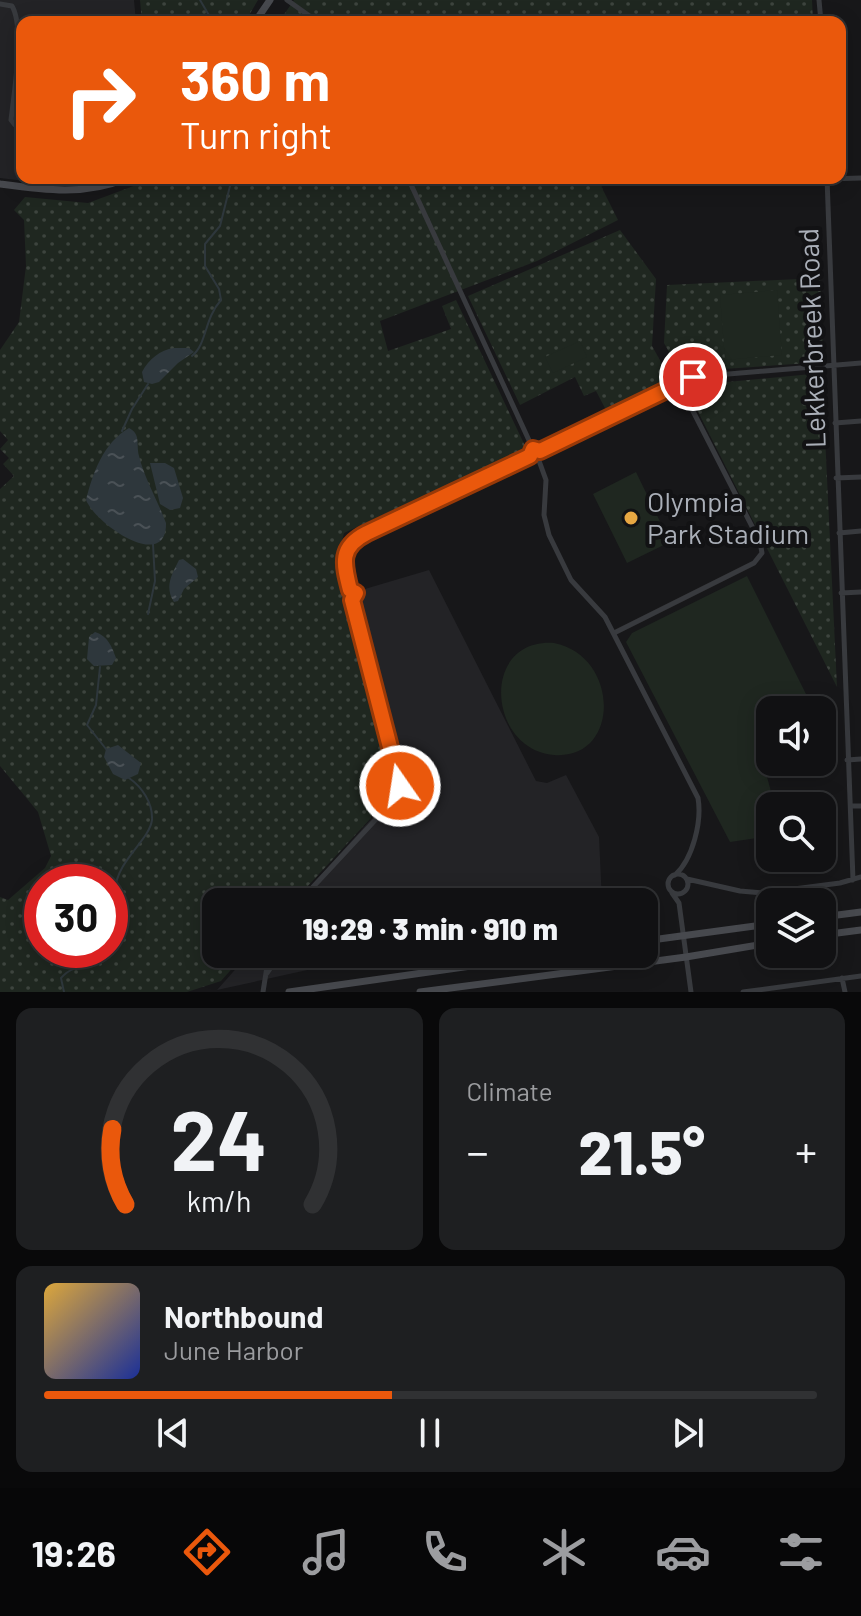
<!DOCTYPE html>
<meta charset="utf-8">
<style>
:root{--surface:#111113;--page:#1e1f21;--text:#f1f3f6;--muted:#9c9da0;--line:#303133;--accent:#ea580c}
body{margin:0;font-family:Barlow,sans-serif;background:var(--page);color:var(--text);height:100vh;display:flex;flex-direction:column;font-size:30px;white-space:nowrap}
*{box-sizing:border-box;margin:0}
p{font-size:26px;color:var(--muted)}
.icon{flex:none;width:44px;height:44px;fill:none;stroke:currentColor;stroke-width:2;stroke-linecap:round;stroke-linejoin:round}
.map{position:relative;height:992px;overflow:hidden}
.panel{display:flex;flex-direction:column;gap:16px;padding:16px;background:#09090a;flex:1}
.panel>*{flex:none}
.top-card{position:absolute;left:16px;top:16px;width:830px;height:168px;border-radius:16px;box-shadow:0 4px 20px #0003,0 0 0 2px var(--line);background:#ea580c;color:#fff;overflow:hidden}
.buttons{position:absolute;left:756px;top:696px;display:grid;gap:16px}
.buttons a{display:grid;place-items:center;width:80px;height:80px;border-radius:16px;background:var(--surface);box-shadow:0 4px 20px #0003,0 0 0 2px var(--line);font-size:40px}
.speed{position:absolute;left:24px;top:864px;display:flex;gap:16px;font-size:40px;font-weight:700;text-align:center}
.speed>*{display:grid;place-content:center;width:104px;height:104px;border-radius:50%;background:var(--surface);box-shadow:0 4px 20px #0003,0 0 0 2px var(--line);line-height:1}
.speed .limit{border:12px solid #d22;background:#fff;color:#111}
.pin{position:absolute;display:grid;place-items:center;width:68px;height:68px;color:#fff;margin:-34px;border:4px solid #fff;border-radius:50%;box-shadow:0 2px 8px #0007}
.me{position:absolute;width:88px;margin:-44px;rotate:347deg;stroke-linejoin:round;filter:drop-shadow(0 0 6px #0008)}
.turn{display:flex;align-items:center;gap:28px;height:168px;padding:0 32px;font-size:36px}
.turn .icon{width:104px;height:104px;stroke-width:2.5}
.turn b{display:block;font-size:56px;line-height:68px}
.big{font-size:60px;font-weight:800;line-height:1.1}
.panel .widget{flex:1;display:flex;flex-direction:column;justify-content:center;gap:12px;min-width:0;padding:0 28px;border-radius:16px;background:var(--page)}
.panel .dial{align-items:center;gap:0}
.dial svg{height:208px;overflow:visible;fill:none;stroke:var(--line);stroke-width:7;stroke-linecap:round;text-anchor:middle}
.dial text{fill:var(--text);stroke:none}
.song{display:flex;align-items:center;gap:24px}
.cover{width:96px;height:96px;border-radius:12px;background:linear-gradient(135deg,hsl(40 70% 55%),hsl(230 70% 35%))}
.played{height:8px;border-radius:4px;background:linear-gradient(90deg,var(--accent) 45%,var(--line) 45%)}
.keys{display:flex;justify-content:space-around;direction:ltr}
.heat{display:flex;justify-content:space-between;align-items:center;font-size:44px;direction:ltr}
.panel .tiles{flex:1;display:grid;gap:16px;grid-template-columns:1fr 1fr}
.widget:last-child{grid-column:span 2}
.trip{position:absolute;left:202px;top:888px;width:456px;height:80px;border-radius:16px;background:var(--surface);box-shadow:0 4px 20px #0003,0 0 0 2px var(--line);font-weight:800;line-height:80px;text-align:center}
.tabs{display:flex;height:128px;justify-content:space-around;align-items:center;background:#070708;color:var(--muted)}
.tabs .icon{width:56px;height:56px}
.tabs .active{color:var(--accent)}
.tabs b{font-size:36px;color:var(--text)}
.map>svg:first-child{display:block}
.built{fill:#232326}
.grass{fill:url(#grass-dots);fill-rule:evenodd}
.pitch{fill:#1f2720}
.water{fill:url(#water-ripples)}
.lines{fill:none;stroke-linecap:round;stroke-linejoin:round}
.stream{stroke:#2e373c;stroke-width:2}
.street{stroke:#383a3e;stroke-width:5}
.secondary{stroke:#47494e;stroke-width:7}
.route-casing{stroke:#983908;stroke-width:20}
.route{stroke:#ea580c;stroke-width:14}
.poi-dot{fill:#e7a742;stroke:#121214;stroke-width:3}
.labels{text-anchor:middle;stroke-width:8;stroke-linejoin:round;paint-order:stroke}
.street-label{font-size:28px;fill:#aaafb8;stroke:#121214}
.poi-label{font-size:28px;fill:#aaafb8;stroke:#121214;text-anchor:start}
</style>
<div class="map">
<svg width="861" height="992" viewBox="0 0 861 992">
<defs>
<pattern id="grass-dots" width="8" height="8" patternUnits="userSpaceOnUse" patternTransform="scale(2)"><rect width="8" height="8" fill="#1f2720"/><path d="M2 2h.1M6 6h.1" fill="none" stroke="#3d443e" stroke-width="1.8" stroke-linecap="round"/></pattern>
<pattern id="water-ripples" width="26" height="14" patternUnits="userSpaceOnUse" patternTransform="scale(2)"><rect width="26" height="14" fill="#2e373c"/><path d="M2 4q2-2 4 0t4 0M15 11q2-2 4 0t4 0" fill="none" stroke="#4a5156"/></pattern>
</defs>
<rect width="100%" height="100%" fill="#171719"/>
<path class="built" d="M0 0H134L136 22H22V178H42L41 183 0 178Z
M429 570 536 781 547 783 566 775 599 837 602 902H297L372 818 391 760 348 594Z
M249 954H380L217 990Z"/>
<path class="grass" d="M140 0H258L245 22H142Z
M294 0H812L813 22H279Z
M155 178H600L602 188 618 220 537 261 380 321 388 351 451 329 442 306 456 300 526 448 344 533 337 561 390 759 371 818 293 902H216V954H245L221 981 187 992H0V897L8 900 45 868 51 856 38 812 0 766V489L14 476 3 464 9 458 0 449 8 440 0 431V350L19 322 26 266 24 220 14 210 25 197 88 203ZM42 882H110V950H42Z
M620 230 656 279 652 346 670 378 606 410 596 391 584 396 575 377 520 405 468 296Z
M820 278 824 362 680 372 664 343 667 285Z
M822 373 837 687 685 386Z"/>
<path class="pitch" d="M777 290 782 355 725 360 720 295Z
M580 341 587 357 553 373 545 357Z
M636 472 670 542 627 563 593 494Z
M747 576 807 696 810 710H770V762H819L821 770 767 777 775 806H770V836L730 842 626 642 632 633Z
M554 643C620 656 621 760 554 755 487 749 480 638 554 643Z"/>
<path class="water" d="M174 348H189L194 352 178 363 159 382 152 384 144 382 142 372C149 359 160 350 174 348Z
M129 428C141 434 136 444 139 456 145 480 158 501 166 523 167 572 97 526 86 500 93 473 103 443 129 428Z
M150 463H165L174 468 183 498 180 508 170 510 160 504Z
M183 559 196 569 198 577 184 589 178 601 174 602C164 587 172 574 179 560Z
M95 632C108 636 112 647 116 658L112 665 94 666 87 659 89 637Z
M118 745 141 763 138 774 125 780 113 774 104 757 106 749Z"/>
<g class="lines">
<path class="stream" d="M200 0 213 22
M192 356C207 344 204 319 221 300L219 289 205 266V244L220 226 232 178
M122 431 132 409 148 384
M148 614 155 581 153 544
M100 667 96 705 87 725 106 749
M64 992 61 978C79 958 95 974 109 955 113 949 122 915 121 907 120 901 114 897 115 890 117 860 149 841 152 820 153 803 142 787 129 778"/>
<path class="street" d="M287 0 318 22
M819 0 821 22
M0 4 12 6C25 28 14 93 11 120L15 125 22 126
M408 178 533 449
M827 178 853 880
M827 179 861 178
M835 423 861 421
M529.5 453a5.5 5.5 0 1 1 11 0a5.5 5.5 0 1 1-11 0Z
M540 451 693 377 861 363
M538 458 546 480 544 515 549 535 571 580 605 617 698 798C702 821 693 859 675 875
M836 478 861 477
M839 533 861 531
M344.5 595a5.5 5.5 0 1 1 11 0a5.5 5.5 0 1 1-11 0Z
M350 590C345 570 341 557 354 540L530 456
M841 593 861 592
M614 633 754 563 762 553 760 542 678 382
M847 760 861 759
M852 806H861
M668 884a10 10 0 1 1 20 0a10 10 0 1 1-20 0Z
M687 879 740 891 763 893 840 883 861 877
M672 893 679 903 691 992
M299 902 392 802 400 786 352 600
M267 973 280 954
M842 978 845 992
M263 992 269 954
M743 992 861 976"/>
<path class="secondary" d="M255 22 270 0
M0 184C44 190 85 196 127 178
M822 917 861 912
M822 935 861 930
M644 941 770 924
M289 992 555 954
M420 992 686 957 770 943"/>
</g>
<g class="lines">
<defs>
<path id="route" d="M400 786 352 600 356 593 350 590C343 563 339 547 367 533L530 456 533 449 540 451 693 377"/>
</defs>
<use href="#route" class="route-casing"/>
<use href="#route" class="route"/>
</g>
<circle class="poi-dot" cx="631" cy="518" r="8"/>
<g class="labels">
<g class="street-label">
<text transform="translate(812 338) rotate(-92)" y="10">Lekkerbreek Road</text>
</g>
<g class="poi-label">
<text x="647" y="512">Olympia<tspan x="647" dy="32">Park Stadium</tspan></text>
</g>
</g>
</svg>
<div class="buttons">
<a><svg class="icon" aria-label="sound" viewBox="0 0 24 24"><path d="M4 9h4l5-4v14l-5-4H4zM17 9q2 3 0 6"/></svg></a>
<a><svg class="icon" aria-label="search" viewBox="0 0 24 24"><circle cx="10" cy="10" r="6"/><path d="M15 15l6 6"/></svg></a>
<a><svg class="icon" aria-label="layers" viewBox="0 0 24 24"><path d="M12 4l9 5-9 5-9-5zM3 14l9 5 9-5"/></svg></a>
</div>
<div class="speed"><div class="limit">30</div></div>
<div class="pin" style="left:693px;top:377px;background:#d93025"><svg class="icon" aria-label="arrive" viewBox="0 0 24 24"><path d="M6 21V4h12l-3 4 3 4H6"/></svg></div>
<svg class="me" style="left:400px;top:786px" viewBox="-20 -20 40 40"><circle r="17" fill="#ea580c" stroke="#fff" stroke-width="3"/><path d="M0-11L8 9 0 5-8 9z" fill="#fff"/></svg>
<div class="trip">19:29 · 3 min · 910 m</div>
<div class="top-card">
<div class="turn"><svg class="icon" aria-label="right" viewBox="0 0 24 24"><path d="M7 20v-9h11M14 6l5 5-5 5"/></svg><div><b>360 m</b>Turn right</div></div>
</div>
</div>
<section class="panel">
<div class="tiles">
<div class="widget dial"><svg viewBox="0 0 100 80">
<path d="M14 69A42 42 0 1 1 86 69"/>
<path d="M14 69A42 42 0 0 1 9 40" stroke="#ea580c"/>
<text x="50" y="56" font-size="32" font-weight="700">24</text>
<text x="50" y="72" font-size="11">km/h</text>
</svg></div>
<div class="widget"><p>Climate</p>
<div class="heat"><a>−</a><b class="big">21.5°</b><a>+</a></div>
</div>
<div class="widget">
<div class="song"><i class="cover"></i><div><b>Northbound</b><p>June Harbor</p></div></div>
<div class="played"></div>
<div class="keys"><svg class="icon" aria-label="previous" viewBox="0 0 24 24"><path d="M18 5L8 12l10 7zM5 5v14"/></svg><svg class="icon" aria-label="pause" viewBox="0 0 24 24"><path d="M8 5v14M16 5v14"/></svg><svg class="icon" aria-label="next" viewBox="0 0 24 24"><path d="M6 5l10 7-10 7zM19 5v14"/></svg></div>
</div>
</div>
</section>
<nav class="tabs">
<b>19:26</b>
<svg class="icon active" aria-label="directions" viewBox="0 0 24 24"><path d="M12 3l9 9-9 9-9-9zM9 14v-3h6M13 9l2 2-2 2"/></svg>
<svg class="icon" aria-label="music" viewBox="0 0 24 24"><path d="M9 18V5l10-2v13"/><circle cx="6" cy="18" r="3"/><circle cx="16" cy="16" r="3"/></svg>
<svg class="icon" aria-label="phone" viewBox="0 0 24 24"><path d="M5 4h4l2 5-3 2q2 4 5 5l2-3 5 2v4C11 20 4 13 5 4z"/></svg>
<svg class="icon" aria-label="climate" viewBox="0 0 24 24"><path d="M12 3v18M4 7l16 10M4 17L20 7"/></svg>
<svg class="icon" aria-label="car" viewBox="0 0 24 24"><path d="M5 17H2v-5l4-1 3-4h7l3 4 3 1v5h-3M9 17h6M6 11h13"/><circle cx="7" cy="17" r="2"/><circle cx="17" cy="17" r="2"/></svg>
<svg class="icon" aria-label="filters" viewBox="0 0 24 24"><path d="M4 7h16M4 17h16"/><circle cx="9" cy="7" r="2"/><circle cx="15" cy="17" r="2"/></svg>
</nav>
